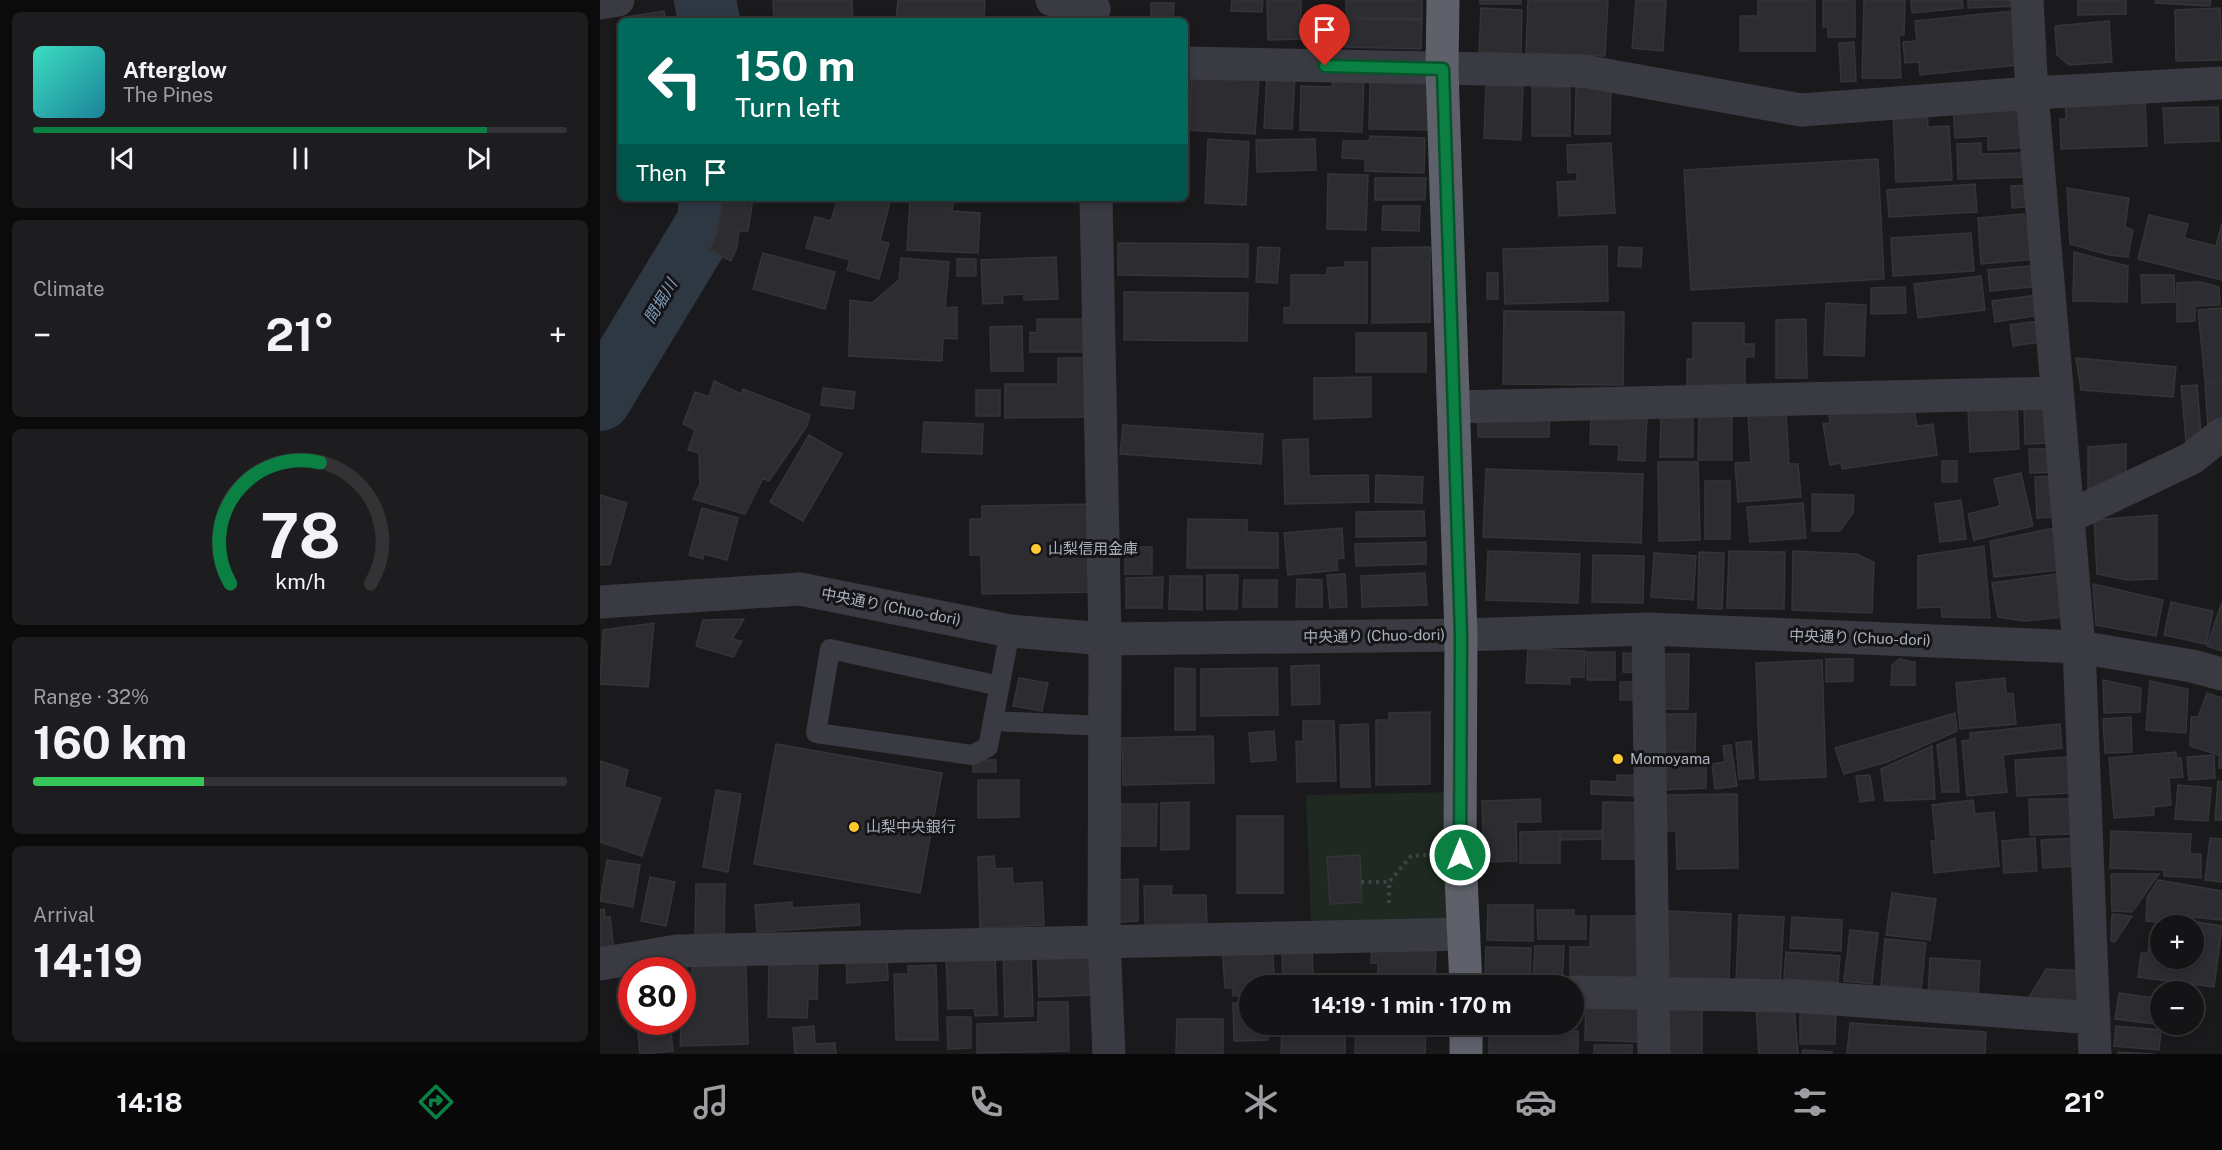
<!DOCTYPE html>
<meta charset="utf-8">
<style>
:root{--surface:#141416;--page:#1d1d1f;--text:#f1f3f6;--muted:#9d9ea1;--line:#333335;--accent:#0b8043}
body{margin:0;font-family:"Public Sans","Noto Sans JP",sans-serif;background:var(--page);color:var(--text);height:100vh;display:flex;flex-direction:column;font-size:22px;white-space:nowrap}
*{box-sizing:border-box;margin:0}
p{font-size:20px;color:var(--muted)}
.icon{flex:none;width:33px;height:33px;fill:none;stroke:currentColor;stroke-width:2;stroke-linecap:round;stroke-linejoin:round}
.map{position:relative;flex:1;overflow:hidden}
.details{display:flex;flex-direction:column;gap:12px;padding:12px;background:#0b0b0c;width:600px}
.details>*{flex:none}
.hud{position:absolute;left:18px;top:18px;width:570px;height:183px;border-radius:9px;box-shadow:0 3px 9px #0003,0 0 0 2px var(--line);background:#00695c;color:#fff;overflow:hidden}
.controls{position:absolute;left:1550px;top:915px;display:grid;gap:12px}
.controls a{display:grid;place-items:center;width:54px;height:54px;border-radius:50%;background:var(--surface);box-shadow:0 3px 9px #0003,0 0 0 2px var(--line);font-size:30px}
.speed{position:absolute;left:18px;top:957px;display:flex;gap:12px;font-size:30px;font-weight:700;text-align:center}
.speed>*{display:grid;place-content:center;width:78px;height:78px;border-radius:50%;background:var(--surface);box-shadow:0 3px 9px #0003,0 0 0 2px var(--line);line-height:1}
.speed .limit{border:9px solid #d22;background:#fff;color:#111}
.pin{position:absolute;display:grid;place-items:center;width:51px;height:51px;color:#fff;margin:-62px -26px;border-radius:50% 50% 50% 0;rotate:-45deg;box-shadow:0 0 6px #0007}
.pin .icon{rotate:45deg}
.me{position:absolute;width:66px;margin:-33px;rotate:0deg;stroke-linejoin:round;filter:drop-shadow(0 0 4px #0008)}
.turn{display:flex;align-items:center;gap:21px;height:126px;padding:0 18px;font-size:27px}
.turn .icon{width:78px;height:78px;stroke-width:2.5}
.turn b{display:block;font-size:42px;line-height:51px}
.then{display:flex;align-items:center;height:57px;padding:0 18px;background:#0003;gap:12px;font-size:22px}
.big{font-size:45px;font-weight:700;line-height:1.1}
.details .tile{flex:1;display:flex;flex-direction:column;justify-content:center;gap:9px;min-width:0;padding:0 21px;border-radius:9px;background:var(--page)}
.details .dial{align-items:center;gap:0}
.dial svg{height:156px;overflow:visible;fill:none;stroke:var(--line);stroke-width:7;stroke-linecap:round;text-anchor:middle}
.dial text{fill:var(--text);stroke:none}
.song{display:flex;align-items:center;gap:18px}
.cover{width:72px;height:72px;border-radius:9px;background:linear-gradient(135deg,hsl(170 70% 55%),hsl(190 70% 35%))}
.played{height:6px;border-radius:3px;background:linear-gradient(90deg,var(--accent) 85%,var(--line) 85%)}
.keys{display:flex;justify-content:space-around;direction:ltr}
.heat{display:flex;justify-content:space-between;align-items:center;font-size:33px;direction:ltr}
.charge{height:9px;border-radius:4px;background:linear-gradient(90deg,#34c759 32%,var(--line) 0)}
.trip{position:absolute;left:639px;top:975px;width:345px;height:60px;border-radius:30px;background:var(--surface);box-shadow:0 3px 9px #0003,0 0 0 2px var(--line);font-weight:700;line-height:60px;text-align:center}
.dock{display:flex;height:96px;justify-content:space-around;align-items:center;background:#080809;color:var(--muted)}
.dock .icon{width:42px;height:42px}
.dock .active{color:var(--accent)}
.dock b{font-size:27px;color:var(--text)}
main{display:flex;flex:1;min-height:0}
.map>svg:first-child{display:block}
.green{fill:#1f2821}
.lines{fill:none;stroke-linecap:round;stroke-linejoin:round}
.river{stroke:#2e3843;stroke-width:62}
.building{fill:#2d2d31;stroke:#343439;stroke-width:1.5}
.path{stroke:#404249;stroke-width:4;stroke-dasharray:3 4.5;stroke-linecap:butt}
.service{stroke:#3a3b42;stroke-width:20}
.minor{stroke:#3a3b42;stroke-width:33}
.tertiary{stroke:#3a3b42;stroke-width:33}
.trunk{stroke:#5e606a;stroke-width:33}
.route-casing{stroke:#07532c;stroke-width:15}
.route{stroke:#0b8043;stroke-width:10}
.poi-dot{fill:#ffc930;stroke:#151518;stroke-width:2}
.labels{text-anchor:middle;stroke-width:6;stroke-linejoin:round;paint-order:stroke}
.poi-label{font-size:15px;fill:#abb0bd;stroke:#151518;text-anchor:start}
.street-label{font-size:15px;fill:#abb0bd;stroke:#151518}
.water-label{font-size:16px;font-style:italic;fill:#809bbb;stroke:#151518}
</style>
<main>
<section class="details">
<div class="tile">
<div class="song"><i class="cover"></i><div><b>Afterglow</b><p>The Pines</p></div></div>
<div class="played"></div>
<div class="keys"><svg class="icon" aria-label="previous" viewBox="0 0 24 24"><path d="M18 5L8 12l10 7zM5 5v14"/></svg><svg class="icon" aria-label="pause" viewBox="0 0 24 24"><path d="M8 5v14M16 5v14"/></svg><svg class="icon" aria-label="next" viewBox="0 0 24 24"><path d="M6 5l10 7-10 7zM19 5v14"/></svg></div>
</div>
<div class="tile"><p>Climate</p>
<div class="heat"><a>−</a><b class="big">21°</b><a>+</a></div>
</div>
<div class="tile dial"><svg viewBox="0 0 100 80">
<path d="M14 69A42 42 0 1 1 86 69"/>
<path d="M14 69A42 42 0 0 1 60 7" stroke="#0b8043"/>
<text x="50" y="56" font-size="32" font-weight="700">78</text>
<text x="50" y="72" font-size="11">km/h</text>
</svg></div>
<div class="tile"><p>Range · 32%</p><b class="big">160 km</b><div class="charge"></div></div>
<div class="tile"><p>Arrival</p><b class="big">14:19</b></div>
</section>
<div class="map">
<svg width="1622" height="1054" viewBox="0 0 1622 1054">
<rect width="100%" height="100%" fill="#1a1a1d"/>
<path class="green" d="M854 792 851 918 711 922 706 795Z"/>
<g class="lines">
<path class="river" d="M105 0 109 21
M0 400 109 220V198"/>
</g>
<path class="building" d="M173 0H252L253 21H174Z
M298 0H385L384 17 365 16 364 21H296Z
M632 0H663L662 12 631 11Z
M667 0H701V39L668 40Z
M746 0H822V19L746 17Z
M880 0H921V4H880Z
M928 0H1008L1005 56 926 53Z
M1036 0H1066L1063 51 1032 48Z
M1158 0H1215V51H1140V16H1158Z
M1223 0H1255V37H1228V27H1223Z
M1264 0H1305L1304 35H1299L1301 78H1262Z
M1311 0H1362L1363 8 1312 13Z
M1368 0H1420V6L1368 8Z
M1478 0H1526V14L1478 15Z
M1556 0H1611L1610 6 1555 3Z
M551 3H574L573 21H551Z
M881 8 922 10 921 54 879 52Z
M1620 8 1622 60 1576 61 1575 10Z
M64 11 66 21H27V17Z
M1412 11 1417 65 1320 75 1319 62 1305 63 1303 42 1317 41 1315 21Z
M746 19 822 20 821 49 745 47Z
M1509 21 1512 62 1469 65 1457 55 1455 26Z
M1254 42 1256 81 1241 82 1239 43Z
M592 72 659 77 655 134 589 130Z
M667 75 695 76 692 129 664 128Z
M733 76 764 77 762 132 700 130 701 86 732 87Z
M770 79 831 80 830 130 769 129Z
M886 85 923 86 921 140 884 138Z
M932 87H970V136H932Z
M976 87 1011 88 1010 134H975Z
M1545 96 1547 146 1461 149 1460 119H1466L1465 99Z
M1427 101 1429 147 1388 150V136L1355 138 1353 105Z
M1618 107 1619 141 1565 143 1563 108Z
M1327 109 1328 127 1349 126 1352 180 1296 182 1293 110Z
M770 136 825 138 824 173 765 171V159L742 158 743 141H769Z
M608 139 649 142 646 205 605 203Z
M715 139 716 170 657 172 656 140Z
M1011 143 1015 213 959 216 957 182 977 181V172L968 173 967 145Z
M1381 143V154L1430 153V177L1358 179 1357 144Z
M1278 159 1284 279 1091 290 1084 170Z
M728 174 768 175 766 230 727 229Z
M775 178H826L825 200H775Z
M1375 184 1377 212 1289 217 1287 190Z
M1434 185 1436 206 1412 208 1411 186Z
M1467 188 1529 198 1525 227 1533 230 1528 257 1509 255 1470 244Z
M123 198H153L148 231H139L137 247 131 261 109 250 116 236Z
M238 198H291L280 241 289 243 279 279 247 270 250 260 206 248 215 217 231 221Z
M310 200 353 202 352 211 380 213 378 253 307 250Z
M783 206H820L819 231 782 230Z
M1424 214 1425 221 1434 220 1438 259 1381 264 1378 218Z
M1549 215 1588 224 1584 238 1616 246 1622 223V280L1538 259Z
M1371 233 1374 271 1293 276 1291 238Z
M518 243 648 244V277L518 275Z
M1007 246 1008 301 905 304 903 249Z
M658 247 680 248 677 283 656 282Z
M830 247V322L772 323V248Z
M1019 247 1042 248 1041 267 1018 266Z
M1474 252 1528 266 1527 302 1473 301Z
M163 253 235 272 225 309 153 289Z
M456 257 458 299 424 300V294L402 295 403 303 383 304 381 260Z
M301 258 349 262 345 308 357 307V339L343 338 342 361 249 356 250 300 272 303 299 280Z
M357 259H376V276H357Z
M745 262H767V323H684V308L691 307V275H727V268L745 267Z
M1440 265 1442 286 1390 291 1388 270Z
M887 273H898V299H887Z
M1541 275H1574L1575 302 1542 303Z
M1381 276 1385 310 1318 318 1314 284Z
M1600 282 1619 287 1620 305 1595 306V321L1577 322V283Z
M1305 287 1306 313 1271 314V288Z
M524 292 648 293 647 341 524 340Z
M1437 295 1440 315 1395 322 1392 301Z
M1226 303 1266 305 1264 356 1224 355Z
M1622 308V379L1605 381 1598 310Z
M904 311 1024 312 1023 385 903 384Z
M437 319H486V352H430V332L437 333Z
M1206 319 1207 378H1176V320Z
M1439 321 1442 342 1413 346 1410 325Z
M1093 323H1144V344H1154V357H1145V387H1087V359H1093Z
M422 326 423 371H391L390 327Z
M756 333H826V372H756Z
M458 358H491L490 417 405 418V384H458Z
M1476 358 1576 367 1573 397 1481 390Z
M771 377V417L714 419V378Z
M114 381 141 394 143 389 210 415 207 426 169 481 163 478 145 514 93 499 100 484 99 453 88 450 95 430 83 424 95 392 109 397Z
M1622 381V418L1608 427 1605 383Z
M1597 385 1601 433 1586 441 1581 386Z
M223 388 255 392 253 409 221 405Z
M376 390H400V416H376Z
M1449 400 1451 443 1425 444 1424 401Z
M1417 405 1419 449 1370 452 1368 408Z
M1314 408 1317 426 1333 424 1337 455 1242 469 1241 463 1230 465 1223 424 1230 423 1229 414Z
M878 410H950L949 437H878Z
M1099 412H1132V460H1098Z
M1186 412 1189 464H1198L1201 497 1138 502 1135 463 1151 462 1148 414Z
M991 414 1047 416 1045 461 1018 460 1019 445 990 444Z
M1061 415 1093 416V457H1060Z
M324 422 383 424 382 454 322 452Z
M523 425 663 434 661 464 520 454Z
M209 435 242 454 203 521 170 502Z
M708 439 709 476 768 475 769 502 685 504 683 440Z
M1526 444V477L1488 496V447Z
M1429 449H1454L1455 472 1430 473Z
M1342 461H1357V482H1342Z
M1058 462H1098L1100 540 1059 541Z
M886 469 1043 474 1041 543 883 537Z
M1421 473 1433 526 1374 540 1368 514 1400 506 1394 479Z
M776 475 823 477 822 503 775 502Z
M1456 476 1458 517 1437 518 1435 477Z
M1105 481H1130V539H1105Z
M1212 494 1254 495 1253 513 1240 531H1212Z
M0 495 27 503 10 564 0 565Z
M1361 500 1366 539 1340 542 1335 504Z
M1203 503 1206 538 1150 542 1147 507Z
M492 504 493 592 382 594 381 555H370V519H382V506Z
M102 508 138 518 127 560 104 554 103 559 89 555Z
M824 511 825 536 756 537V512Z
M1557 515V579L1527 580 1497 574 1494 520Z
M588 519 647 520V532L678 533V568H587Z
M742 528 744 558 737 559 738 570 688 575 684 533Z
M1455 528 1459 570 1394 577 1390 541Z
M826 542V564L756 566 755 544Z
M1384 546 1390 618 1342 617 1341 607 1318 608V556Z
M525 547H552V574H525Z
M888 551 980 554 978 603 886 600Z
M1129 551 1185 552 1184 609 1127 608Z
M1193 551 1256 554 1274 562 1272 613 1192 610Z
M1099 552 1124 553 1122 609 1098 608Z
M1054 553 1096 556 1093 600 1051 597Z
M993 555 1044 556 1043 603 992 602Z
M825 573 827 605 762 607 761 576Z
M745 574 747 607 730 608 727 575Z
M1456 574 1463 617 1425 621 1398 617 1392 583Z
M607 575H638L637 609H607Z
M570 576H602V610L569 609Z
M563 577 562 608H526V578Z
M697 579 722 580V607H696Z
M644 580H677V607H643Z
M1493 584 1563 600 1556 636 1496 625Z
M1571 602 1613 611 1606 644 1564 635Z
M1622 602V651L1607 646Z
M144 619 132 639 142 641 133 657 96 646 103 620Z
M54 623 48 687 0 684 3 630Z
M928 649 985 651 984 677H970V684L926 683Z
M987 652H1015V680H987Z
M1023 653 1041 654 1040 673 1023 672Z
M1058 654H1089L1088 709H1057Z
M1226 659H1253V681L1226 682Z
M1299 659 1315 662V685H1291L1292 665Z
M1222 660 1226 777 1160 780 1156 663Z
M719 665 720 704 692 705 691 666Z
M575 668 595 669V730H575Z
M677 668 678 715 601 716V669Z
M419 678 448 683 442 711 413 706Z
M1405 678 1406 694 1413 693 1416 724 1360 729 1356 683Z
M1503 680 1541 688 1540 712 1504 713Z
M1550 681 1588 689 1586 733 1546 730Z
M1020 682H1039V700H1020Z
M1607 693 1622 698V768H1619V755L1590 746 1591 717H1598Z
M830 712V784L776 785V720H789V713Z
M1355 713 1357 731 1287 762 1244 774 1235 748Z
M1058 714H1096L1095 752H1058Z
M1531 717 1532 752 1505 753 1503 719Z
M703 721H734L736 781 697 782 696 741 703 742Z
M768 724 770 787H741L740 725Z
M1460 724 1462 748 1403 755 1407 792 1367 796 1362 741 1370 740V733Z
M674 731 676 760 651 762 649 733Z
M613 736 614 783 523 785 522 738Z
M1355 738 1359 792H1342L1337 745Z
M1151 741 1154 778 1139 779 1136 743Z
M176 744 342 773 320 893 154 864Z
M1131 745 1137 786 1115 789 1112 764 1125 762 1123 746Z
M1332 746 1335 799 1285 801 1281 769Z
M1576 752V758H1581L1583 777 1569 778 1571 805 1553 807 1554 815 1514 818 1509 758Z
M1614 755 1615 778 1589 780 1587 757Z
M1467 757 1469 793 1417 796 1415 760Z
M1106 759V788L1060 790V760Z
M373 760H396V772H373Z
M0 761 28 770 24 787 61 798 42 856 0 842Z
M1017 775 1043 776 1042 796 991 794V781L1017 782Z
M1270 775 1274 800 1260 802 1256 776Z
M378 780H419V817L378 818Z
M1618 781 1622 782V820H1615Z
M1578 785 1611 788 1608 821 1575 819Z
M116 790 141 794 128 872 103 867Z
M1137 794 1138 868 1077 869 1076 831H1062V795Z
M940 799 941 822H916L917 861 884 862 882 801Z
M1429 799H1476V834L1430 835Z
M1373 800 1375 814 1394 812 1399 866 1334 873 1331 841H1336L1332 805Z
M589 802V849L561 850V803Z
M1003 802 1045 803 1044 859H1002Z
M519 804H557L556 846H519Z
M637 816H683V893H637Z
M960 831H1003V839L960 840Z
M960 831V863H920V832Z
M1511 831 1591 834 1590 854H1601V878L1564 876V870L1510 868Z
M1435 838 1437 871 1404 873 1402 841Z
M1476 838 1478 866 1443 868 1441 840Z
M1610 838 1622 839V882L1605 880Z
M760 855 762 902 730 904 727 857Z
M394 856 395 869 412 868 413 884 442 882 444 925 380 928 378 857Z
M7 860 40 865 33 907 0 901Z
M1511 874H1559L1532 912 1512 911Z
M50 877 75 882 66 926 41 921Z
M538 879V921L518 922 517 880Z
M1558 880 1622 891V920L1592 917 1590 925 1546 921 1547 898Z
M96 884H125L124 935 95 934Z
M544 886H572L571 895H606L607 925 545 926Z
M1292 893 1336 899 1330 940 1286 935Z
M192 902V908L259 904 260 925 157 932 155 905Z
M888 905H933V941L887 940Z
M4 909 5 917H10L14 951 0 953V910Z
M937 910H974V916H986V939H938Z
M1067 911 1131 914 1129 980 1064 978Z
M1512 914 1532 916 1515 942 1511 941Z
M1139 915 1184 917 1180 985 1136 982Z
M991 916H1046L1047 984H970V947H990Z
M1192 917 1242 920 1241 951 1190 948Z
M1597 922 1622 926 1614 987 1538 977 1541 953H1548L1550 935 1560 936V958H1593V936H1595Z
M1250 930 1278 933 1272 984 1244 981Z
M1285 939 1326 943 1321 989 1281 985Z
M772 942H836L835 986H778V963H771Z
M672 944 675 986H650V995L633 996V988H625L622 948Z
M712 944 713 986H683L682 945Z
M492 945 494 995 439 997 437 947Z
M935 946H964L962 985 933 983Z
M886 947 931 948 930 985H885Z
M431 949 433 1016 405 1017 403 950Z
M395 951 397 1015 375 1016 374 1008 348 1009 346 953Z
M1186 952 1240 956 1238 982 1184 979Z
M287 953 288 980 247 983 246 956Z
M169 957H218L217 999H208L207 1018 168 1017Z
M1330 958 1380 961 1378 998 1328 995Z
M92 962 146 965 148 1044 80 1046 82 1012H93Z
M336 965 338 1040H296L294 974H308V966Z
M1446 969 1484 971 1482 1007 1425 1004Z
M1519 993 1560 999 1562 1025 1515 1019Z
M986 998 1044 1000 1043 1042 985 1040Z
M438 1002H468L469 1051 377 1053V1024L438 1022Z
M650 1002V1024H667L668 1040 634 1041 633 1003Z
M974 1002H977V1028H939V1024H974Z
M1194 1006 1198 1054H1159L1156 1009Z
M1200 1006 1236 1007 1235 1044H1200Z
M1060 1007H1102V1054H1060Z
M347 1017H371V1048L348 1049Z
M577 1019H623V1054H576Z
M37 1022H70L73 1051 40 1054Z
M1250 1023 1386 1032 1385 1054H1247Z
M888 1024H932V1028L888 1027Z
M214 1026 215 1044 235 1043 236 1054H195L193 1028Z
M1516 1026 1561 1030 1559 1050 1514 1046Z
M682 1027 745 1028V1054H681Z
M756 1030 826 1032 825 1054H755Z
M978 1031V1054H889V1033Z
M994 1045H1032V1054H994Z
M1203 1050 1232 1052V1054H1202Z
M1518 1052 1555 1054H1518Z"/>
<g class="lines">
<path class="path" d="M761 882H789
M789 903V882L811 856 826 855"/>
<path class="service" d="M400 686 230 649 216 733 372 755 388 747 410 631
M393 721 503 726"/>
<path class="minor" d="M452 0 494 9
M1427 0 1432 93 1479 647 1495 1054
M0 3 18 0
M585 63 983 71 1201 110 1432 93 1622 83
M496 198 505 639 504 941 509 1054
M855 407 1457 393
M1468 517 1592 458 1622 434
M1048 629 1054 1054
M861 635 1048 629 1479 647 1592 666 1622 674
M0 964 77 951 864 934
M974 992 1194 996 1494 1018"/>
<path class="tertiary" d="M0 602 200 589 410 631 505 639 861 635"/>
<path class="trunk" d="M843 0 842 69 861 635 860 855 866 986
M866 1024V1054"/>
</g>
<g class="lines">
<defs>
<path id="route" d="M725 66 843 69 861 635 860 855"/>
</defs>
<use href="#route" class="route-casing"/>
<use href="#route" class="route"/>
</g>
<g class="poi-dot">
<circle cx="436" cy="549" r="6"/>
<circle cx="1018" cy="759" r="6"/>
<circle cx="254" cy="827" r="6"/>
</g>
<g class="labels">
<g class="poi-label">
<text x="448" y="554">山梨信用金庫</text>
<text x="1030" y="764">Momoyama</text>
<text x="266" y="832">山梨中央銀行</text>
</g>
<g class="street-label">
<text transform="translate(291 607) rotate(11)" y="5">中央通り (Chuo-dori)</text>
<text transform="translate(774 636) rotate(-1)" y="5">中央通り (Chuo-dori)</text>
<text transform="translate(1260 638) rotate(2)" y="5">中央通り (Chuo-dori)</text>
</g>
<g class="water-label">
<text transform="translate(60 301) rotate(-59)" y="6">間堀川</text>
</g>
</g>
</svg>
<div class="controls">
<a>+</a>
<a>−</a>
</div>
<div class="speed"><div class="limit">80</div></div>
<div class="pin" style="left:725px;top:66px;background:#d93025"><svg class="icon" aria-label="arrive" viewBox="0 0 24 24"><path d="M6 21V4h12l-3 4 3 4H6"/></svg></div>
<svg class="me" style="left:860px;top:855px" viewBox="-20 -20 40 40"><circle r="17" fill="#0b8043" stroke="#fff" stroke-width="3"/><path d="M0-11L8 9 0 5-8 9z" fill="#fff"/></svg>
<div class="trip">14:19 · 1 min · 170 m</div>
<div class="hud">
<div class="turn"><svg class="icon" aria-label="left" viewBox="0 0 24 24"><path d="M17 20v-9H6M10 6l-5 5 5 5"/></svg><div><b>150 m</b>Turn left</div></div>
<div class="then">Then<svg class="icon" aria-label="arrive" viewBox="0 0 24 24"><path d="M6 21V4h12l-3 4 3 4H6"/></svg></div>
</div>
</div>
</main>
<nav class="dock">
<b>14:18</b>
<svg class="icon active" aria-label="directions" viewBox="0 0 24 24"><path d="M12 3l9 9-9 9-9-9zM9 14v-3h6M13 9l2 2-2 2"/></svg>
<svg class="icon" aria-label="music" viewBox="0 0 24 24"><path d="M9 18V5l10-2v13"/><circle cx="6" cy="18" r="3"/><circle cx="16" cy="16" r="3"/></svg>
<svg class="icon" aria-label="phone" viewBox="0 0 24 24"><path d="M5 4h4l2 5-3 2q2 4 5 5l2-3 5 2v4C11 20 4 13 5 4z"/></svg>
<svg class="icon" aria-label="climate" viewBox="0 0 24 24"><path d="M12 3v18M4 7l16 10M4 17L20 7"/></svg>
<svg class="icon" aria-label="car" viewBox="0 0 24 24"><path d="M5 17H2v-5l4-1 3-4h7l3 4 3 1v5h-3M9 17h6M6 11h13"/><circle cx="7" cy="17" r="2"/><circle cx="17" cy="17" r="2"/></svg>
<svg class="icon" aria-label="filters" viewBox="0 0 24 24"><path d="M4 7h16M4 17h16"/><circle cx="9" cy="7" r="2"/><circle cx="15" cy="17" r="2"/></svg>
<b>21°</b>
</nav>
